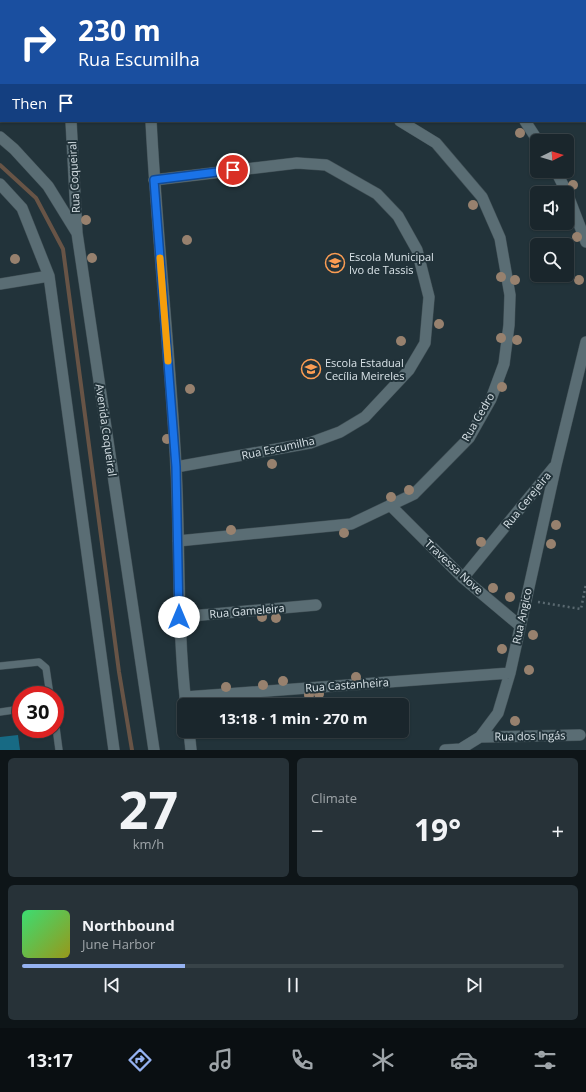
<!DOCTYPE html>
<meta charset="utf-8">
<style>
:root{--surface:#1a262c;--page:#273238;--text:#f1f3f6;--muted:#9fa5a9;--line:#384348;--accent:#95b2f1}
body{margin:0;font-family:"Open Sans",sans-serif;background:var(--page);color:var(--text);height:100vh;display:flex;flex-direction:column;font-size:15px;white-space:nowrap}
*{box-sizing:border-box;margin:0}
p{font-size:13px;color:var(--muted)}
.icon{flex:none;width:22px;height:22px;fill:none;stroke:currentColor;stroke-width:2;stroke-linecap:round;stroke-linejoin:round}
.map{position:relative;height:750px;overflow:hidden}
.details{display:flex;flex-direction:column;gap:8px;padding:8px;background:#0e1518;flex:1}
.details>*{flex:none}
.guide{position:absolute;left:0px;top:0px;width:586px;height:122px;box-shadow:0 1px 3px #0004,0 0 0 1px var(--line);background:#1a4fa0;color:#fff;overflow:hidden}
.needle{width:26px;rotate:85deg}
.buttons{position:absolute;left:530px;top:134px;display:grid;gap:8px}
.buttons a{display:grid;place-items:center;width:44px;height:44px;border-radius:6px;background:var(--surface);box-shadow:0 1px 3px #0004,0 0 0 1px var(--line);font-size:20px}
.speed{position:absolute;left:12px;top:686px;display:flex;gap:8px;font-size:20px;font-weight:700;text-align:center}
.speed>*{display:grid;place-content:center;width:52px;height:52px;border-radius:50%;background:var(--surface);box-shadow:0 1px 3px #0004,0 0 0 1px var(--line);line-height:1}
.speed .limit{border:6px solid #d22;background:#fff;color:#111}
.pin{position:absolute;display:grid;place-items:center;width:34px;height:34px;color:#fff;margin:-17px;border:2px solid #fff;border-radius:50%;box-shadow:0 1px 4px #0007}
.me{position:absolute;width:44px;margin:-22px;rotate:0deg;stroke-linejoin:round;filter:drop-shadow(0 0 3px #0008)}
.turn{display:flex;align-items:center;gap:14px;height:84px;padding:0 12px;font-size:18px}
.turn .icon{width:52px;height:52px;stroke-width:2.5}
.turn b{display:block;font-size:28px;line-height:34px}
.then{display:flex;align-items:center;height:38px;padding:0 12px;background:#0003;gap:8px;font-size:15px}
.big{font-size:30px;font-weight:700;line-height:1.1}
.details .widget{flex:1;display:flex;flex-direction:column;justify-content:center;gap:6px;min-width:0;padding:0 14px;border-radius:6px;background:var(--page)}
.details .dial{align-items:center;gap:0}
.dial b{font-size:52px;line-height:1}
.song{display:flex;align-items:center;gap:12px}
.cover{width:48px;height:48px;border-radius:6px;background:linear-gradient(135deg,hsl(140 70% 55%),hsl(60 70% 35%))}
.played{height:4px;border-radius:2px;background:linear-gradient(90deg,var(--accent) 30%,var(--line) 30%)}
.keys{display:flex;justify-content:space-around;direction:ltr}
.heat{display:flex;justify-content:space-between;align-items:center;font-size:22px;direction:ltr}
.details .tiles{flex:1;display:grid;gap:8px;grid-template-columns:1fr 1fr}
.widget:last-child{grid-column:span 2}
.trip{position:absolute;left:177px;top:698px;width:232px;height:40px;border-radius:6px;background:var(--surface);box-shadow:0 1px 3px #0004,0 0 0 1px var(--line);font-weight:700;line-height:40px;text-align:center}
.menu{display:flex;height:64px;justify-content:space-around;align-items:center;background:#0a0f12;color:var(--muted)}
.menu .icon{width:28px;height:28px}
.menu .current{color:var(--accent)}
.menu b{font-size:18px;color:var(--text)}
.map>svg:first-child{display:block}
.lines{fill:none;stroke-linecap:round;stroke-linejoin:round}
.stream{stroke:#685446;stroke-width:4}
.building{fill:#176a84}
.service-casing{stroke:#404f55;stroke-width:8}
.minor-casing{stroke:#404f55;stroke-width:12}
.path{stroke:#5a6970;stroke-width:2.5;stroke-dasharray:2 3;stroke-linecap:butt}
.service{stroke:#5a6d74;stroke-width:7}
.minor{stroke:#5a6d74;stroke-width:11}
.tree{fill:#97816e}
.route-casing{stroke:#114b97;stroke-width:10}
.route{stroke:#1a73e8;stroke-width:7}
.slow{stroke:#f59e0b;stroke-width:7}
.labels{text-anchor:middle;stroke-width:4;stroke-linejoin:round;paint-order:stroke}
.street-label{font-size:11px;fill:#d9e3e8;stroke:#22333a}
.poi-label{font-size:11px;fill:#d9e3e8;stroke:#22333a;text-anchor:start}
</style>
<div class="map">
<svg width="586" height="750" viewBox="0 0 586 750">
<rect width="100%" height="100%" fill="#22333a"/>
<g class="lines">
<path class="stream" d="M0 165 36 198 63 249 119 672 132 750"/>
</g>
<path class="building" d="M18 735 20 750H0V737Z"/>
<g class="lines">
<defs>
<path id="service" d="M0 666 39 662 46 668 50 695
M0 712 21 709
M55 720 59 750"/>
<path id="minor" d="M176 0V1
M445 0V1
M0 38H1
M0 114H1
M71 121 77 233
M151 121C157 237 170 352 176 467 180 546 177 626 186 705
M525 121 538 141
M0 137 14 149 48 186 77 233 154 750
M556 171 567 193
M154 180 297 163 326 165 377 194 398 216 417 250 429 297 425 343 409 370 365 417 340 432 310 443 176 467
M0 184 22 208 49 276 114 750
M567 193 586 242
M0 284 49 276
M390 505 463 578 519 625
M178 541 351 524 414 494 469 438 491 399 504 364 509 325 510 295 500 238 482 197 436 143 400 121
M463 578 554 467
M179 617 316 605
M185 697 510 673
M189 731 191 750
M480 737 580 735
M445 750 461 749
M459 750 480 737 498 713 510 673 556 465 586 342"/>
</defs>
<use href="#service" class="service-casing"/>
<use href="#minor" class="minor-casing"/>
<path class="path" d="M538 602 581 609 586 584"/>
<use href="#service" class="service"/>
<use href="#minor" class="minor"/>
</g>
<g class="tree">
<circle cx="520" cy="133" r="5"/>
<circle cx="573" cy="185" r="5"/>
<circle cx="473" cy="205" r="5"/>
<circle cx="86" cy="220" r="5"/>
<circle cx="577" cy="237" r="5"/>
<circle cx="187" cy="240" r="5"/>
<circle cx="92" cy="258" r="5"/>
<circle cx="15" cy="259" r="5"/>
<circle cx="501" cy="277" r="5"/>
<circle cx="515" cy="280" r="5"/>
<circle cx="579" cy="280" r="5"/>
<circle cx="439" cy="324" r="5"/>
<circle cx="501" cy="338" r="5"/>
<circle cx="517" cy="340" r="5"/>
<circle cx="401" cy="341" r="5"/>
<circle cx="502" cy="387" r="5"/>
<circle cx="190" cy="389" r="5"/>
<circle cx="167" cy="439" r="5"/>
<circle cx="272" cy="464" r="5"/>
<circle cx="409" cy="490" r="5"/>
<circle cx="391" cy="497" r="5"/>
<circle cx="556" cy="525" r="5"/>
<circle cx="231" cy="530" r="5"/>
<circle cx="344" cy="533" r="5"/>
<circle cx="481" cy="542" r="5"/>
<circle cx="551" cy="544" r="5"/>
<circle cx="493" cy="588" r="5"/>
<circle cx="510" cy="597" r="5"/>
<circle cx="262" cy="617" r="5"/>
<circle cx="276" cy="618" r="5"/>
<circle cx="533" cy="635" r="5"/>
<circle cx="502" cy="649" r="5"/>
<circle cx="529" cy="670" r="5"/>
<circle cx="356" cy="677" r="5"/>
<circle cx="283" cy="681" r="5"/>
<circle cx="263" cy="685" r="5"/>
<circle cx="226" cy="687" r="5"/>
<circle cx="319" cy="694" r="5"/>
<circle cx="309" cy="695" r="5"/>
<circle cx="515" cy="721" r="5"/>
</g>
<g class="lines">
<defs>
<path id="route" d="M179 617 176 467 154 180 233 170"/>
</defs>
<use href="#route" class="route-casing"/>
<use href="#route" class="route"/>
<path class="slow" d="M160 258 168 361"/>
</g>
<defs>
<symbol id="school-ring" viewBox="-11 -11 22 22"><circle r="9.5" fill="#22333a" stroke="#fc9d53" stroke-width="1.5"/><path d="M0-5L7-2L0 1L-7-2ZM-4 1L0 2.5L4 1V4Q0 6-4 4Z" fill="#fc9d53"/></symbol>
</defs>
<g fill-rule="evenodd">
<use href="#school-ring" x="324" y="252" width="22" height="22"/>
<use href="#school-ring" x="300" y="358" width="22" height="22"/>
</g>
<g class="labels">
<g class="street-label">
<text transform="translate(74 177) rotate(-93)" y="4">Rua Coqueiral</text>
<text transform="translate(478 417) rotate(-60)" y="4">Rua Cedro</text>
<text transform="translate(106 430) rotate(82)" y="4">Avenida Coqueiral</text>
<text transform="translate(278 448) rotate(-12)" y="4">Rua Escumilha</text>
<text transform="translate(527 500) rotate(-51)" y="4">Rua Cerejeira</text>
<text transform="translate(454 567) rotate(43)" y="4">Travessa Nove</text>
<text transform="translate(247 611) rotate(-5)" y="4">Rua Gameleira</text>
<text transform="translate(522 616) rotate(-78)" y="4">Rua Angico</text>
<text transform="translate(347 685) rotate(-4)" y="4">Rua Castanheira</text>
<text transform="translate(530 736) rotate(-1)" y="4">Rua dos Ingás</text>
</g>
<g class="poi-label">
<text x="349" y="261">Escola Municipal<tspan x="349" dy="13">Ivo de Tassis</tspan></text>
<text x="325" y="367">Escola Estadual<tspan x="325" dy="13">Cecília Meireles</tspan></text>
</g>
</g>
</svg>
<div class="buttons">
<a><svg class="needle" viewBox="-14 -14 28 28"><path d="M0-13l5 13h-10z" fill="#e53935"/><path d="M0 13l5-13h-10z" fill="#9fa5a9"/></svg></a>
<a><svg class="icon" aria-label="sound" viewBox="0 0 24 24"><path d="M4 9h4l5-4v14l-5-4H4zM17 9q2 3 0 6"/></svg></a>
<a><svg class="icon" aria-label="search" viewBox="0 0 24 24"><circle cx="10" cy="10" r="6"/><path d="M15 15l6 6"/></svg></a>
</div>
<div class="speed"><div class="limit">30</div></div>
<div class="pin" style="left:233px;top:170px;background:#d93025"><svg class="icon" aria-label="arrive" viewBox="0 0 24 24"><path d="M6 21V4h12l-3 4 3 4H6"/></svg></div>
<svg class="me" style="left:179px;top:617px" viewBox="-20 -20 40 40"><circle r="19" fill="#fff"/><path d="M0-13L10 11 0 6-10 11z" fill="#1a73e8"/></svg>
<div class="trip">13:18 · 1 min · 270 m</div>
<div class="guide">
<div class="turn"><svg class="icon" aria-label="right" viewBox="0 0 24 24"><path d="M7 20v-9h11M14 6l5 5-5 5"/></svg><div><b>230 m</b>Rua Escumilha</div></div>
<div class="then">Then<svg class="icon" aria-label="arrive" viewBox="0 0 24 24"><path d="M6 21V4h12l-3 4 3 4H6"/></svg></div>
</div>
</div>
<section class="details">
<div class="tiles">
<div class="widget dial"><b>27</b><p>km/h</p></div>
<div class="widget"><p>Climate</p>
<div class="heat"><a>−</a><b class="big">19°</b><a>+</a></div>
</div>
<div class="widget">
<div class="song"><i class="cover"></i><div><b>Northbound</b><p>June Harbor</p></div></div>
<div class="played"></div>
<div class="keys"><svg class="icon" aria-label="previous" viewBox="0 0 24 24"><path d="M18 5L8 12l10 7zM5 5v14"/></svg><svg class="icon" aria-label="pause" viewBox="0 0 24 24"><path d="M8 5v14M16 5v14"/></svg><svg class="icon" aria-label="next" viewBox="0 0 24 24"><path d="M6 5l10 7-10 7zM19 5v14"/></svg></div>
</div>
</div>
</section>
<nav class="menu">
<b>13:17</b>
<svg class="icon current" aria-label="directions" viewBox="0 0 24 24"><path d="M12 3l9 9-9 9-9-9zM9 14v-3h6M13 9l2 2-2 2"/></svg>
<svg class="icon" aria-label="music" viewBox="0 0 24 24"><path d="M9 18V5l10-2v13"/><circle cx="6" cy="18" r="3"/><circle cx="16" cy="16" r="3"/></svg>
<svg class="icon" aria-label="phone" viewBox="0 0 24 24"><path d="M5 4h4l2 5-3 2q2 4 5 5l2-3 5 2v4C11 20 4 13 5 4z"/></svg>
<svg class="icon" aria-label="climate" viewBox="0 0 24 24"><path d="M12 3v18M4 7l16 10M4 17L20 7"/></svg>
<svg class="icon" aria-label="car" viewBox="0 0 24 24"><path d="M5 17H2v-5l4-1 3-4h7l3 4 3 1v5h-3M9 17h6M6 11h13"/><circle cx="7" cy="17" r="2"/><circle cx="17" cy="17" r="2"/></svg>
<svg class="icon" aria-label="filters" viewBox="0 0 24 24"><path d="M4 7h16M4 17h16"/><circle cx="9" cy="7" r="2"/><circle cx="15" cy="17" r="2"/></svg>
</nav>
